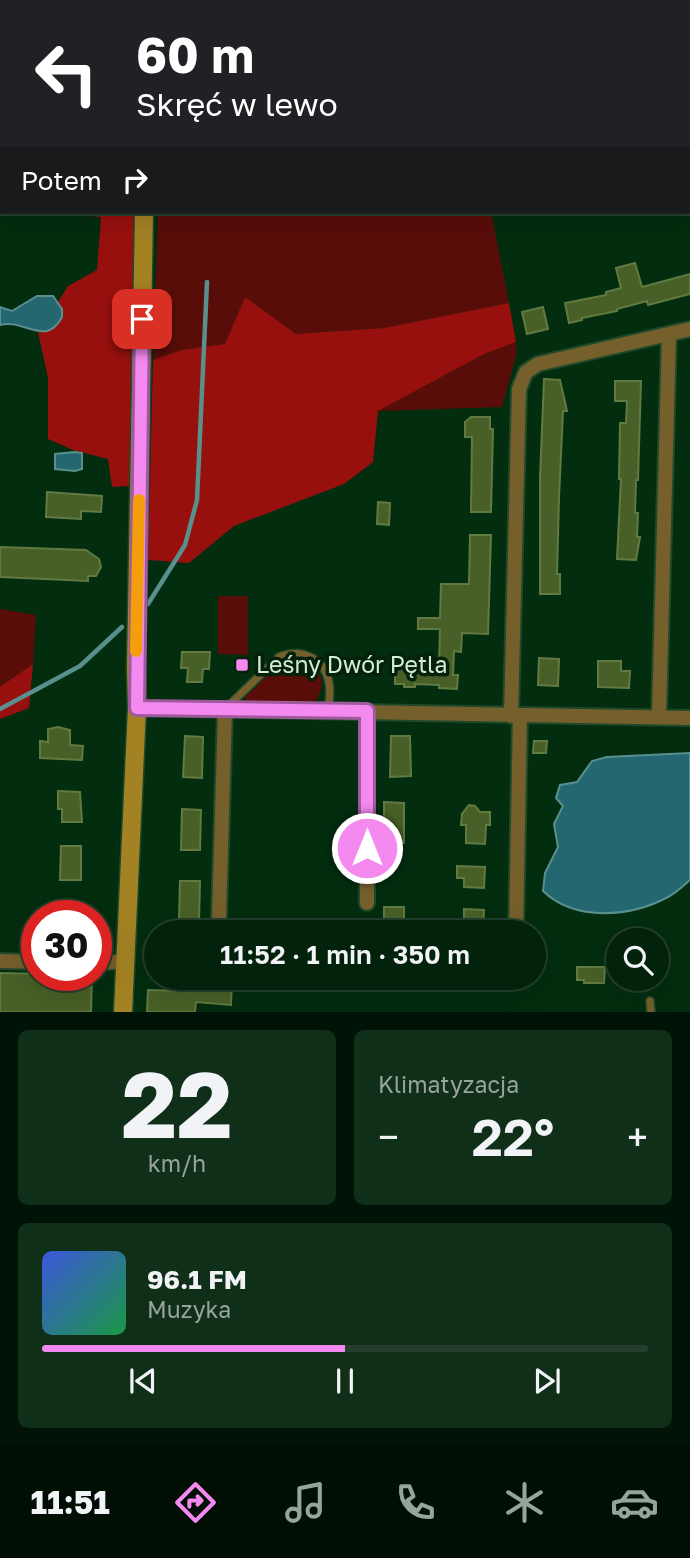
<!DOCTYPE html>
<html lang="pl">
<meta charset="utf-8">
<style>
:root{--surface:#02220b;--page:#102f19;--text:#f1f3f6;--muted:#96a49d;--line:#233f2c;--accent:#f489f0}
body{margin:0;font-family:"Golos Text",sans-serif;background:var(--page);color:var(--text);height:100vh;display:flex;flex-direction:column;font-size:26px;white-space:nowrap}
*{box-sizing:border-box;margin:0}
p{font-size:23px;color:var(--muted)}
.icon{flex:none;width:38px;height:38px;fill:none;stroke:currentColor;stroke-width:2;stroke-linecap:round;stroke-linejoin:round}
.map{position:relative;height:1012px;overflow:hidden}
.panel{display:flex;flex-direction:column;gap:18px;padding:18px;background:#011306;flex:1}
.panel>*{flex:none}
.banner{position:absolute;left:0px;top:0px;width:691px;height:214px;box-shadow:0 7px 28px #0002,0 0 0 2px var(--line);background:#202124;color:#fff;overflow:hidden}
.fabs{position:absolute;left:606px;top:928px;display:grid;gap:14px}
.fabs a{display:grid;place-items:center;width:63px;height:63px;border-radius:50%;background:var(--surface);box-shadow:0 7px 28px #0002,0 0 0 2px var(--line);font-size:35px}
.speed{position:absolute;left:21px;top:900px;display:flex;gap:14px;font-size:35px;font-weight:700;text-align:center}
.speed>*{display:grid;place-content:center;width:91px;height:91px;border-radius:50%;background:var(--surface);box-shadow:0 7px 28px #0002,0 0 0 2px var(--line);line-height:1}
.speed .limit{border:10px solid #d22;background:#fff;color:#111}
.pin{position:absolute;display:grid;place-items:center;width:60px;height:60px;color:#fff;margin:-30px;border-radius:14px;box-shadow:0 4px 10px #0006}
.me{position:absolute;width:77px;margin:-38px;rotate:0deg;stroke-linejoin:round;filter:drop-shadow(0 0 5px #0008)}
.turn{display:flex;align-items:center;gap:24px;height:147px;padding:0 21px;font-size:32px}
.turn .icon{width:91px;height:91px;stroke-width:2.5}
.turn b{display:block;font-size:49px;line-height:60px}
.then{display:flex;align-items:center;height:66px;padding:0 21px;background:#0003;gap:14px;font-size:26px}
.big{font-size:52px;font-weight:600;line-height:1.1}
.panel .card{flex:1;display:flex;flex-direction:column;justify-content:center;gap:10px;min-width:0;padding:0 24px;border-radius:10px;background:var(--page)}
.panel .dial{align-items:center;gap:0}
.dial b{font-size:91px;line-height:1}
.song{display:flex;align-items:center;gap:21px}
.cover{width:84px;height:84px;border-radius:10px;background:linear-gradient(135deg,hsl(230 70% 55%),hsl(140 70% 35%))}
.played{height:7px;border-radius:4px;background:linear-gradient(90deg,var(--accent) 50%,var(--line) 50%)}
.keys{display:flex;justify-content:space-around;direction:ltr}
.heat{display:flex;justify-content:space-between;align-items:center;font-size:38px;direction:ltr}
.panel .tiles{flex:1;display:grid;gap:18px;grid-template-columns:1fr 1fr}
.card:last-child{grid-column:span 2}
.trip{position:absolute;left:144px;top:920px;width:402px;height:70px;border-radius:35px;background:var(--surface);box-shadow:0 7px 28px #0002,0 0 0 2px var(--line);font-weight:600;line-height:70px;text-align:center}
.tabs{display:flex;height:112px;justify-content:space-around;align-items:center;background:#010e04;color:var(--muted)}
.tabs .icon{width:49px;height:49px}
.tabs .active{color:var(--accent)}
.tabs b{font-size:32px;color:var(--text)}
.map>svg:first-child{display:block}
.green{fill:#590d09}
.forest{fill:#98100e}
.water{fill:#256770;stroke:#59908e;stroke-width:2}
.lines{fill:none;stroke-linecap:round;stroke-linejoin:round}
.stream{stroke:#59908e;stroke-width:4.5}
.building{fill:#486027;stroke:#617a41;stroke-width:2}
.lane-casing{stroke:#20482b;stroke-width:10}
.street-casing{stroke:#20482b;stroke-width:18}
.secondary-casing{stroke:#20482b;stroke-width:21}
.lane{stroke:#75602c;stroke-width:7}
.street{stroke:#75602c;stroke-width:14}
.secondary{stroke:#a38224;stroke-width:18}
.route-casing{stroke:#9f599c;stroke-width:18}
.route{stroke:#f489f0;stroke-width:12}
.slow{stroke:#f59e0b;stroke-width:12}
.poi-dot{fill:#f489f0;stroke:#05210c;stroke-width:2.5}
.labels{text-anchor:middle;stroke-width:7;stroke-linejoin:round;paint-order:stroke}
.poi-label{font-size:23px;fill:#d2eed5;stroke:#05210c;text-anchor:start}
</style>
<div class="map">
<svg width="690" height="1012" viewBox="0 0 690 1012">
<rect width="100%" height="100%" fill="#032d0f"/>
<path class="green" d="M158 212H491L509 303 384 328 296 334 245 297 225 344 182 350 153 360Z
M516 342 517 352 502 407 378 411 484 354Z
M218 596H248V655L218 654Z
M0 609 36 615 33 664 0 687Z
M293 659C317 661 330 678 316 701H246L245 697C260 684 274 665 293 659Z"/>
<path class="forest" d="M49 212H139L130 486 112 487 108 459 73 450 48 439V378L38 332 51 329 62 309 58 302 68 286 97 270 101 217Z
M245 297 296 334 384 328 509 303 516 342 484 354 378 411 373 462 344 484 234 526 189 563 148 560 153 360 182 350 225 344Z
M33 664 29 708 0 719V687Z"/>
<path class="water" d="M37 296H53L62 309V317C46 348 23 318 0 325V307L12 311Z
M75 452 82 453V469L75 471 55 469V454Z
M690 753V880C683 886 676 893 668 897 631 917 575 922 543 891L545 873 558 847 554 824 563 806 556 798 560 785 577 782 592 761 607 757Z"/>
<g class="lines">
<path class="stream" d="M148 604 185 545 197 500 207 282
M0 709 80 666 122 627"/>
</g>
<path class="building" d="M635 263 642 287 690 274V294L648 305 647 301 617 309V311L582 318V320L569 323 565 303 606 295V292L621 288 616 268Z
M543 307 548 329 527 334 522 312Z
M544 379 560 380 567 411H563L559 498 557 574H560V594H540V478Z
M615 381H641L638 480H636L635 513H638L637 537H640L636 560 617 559 621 479H619L620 423H626L627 401H615Z
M471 417H490V429H493L491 512H471L472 437H465V422Z
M47 492 102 496 101 512 81 511V519L46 517Z
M378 502 390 503 389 525 377 524Z
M470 535H491L488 634 462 633 461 652 454 651 453 675H458L457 689 439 688V685L415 684V687H404V684H395V663L439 664 440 629H418V618H440L441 584H469Z
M0 547 86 550 99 559 101 567 96 576H88V581L0 577Z
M182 652H210L209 669H203L202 682H187L188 668H181Z
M539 658 559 659 558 686 538 685Z
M598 661H621V671H630L629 688 598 687Z
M58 727 70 730V745L83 746 82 760 40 758V741L48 742V729Z
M185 736 203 737 202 778 183 777Z
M391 736H410L411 776 390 777Z
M534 741H547L546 753H533Z
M58 791 80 792 82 822H62V809H58Z
M384 802 404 803V843H384Z
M469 805 475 806 480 812H490V825H486L485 844 466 843V825H461L462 814Z
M182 809 201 810 200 850H181Z
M61 846H81V880H60Z
M457 866 485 867 484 888 464 887V878H457Z
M180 881H200L199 921 179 920Z
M384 907H404V922H384Z
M464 909 484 910 483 931H464Z
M577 967H605L604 983H584V980H577Z
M0 973 92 975 91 1012H0Z
M185 978H229L232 980 231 1005 196 1002 195 1012H147L148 990 184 991Z"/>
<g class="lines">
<defs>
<path id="lane" d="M225 709 279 657C301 648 325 658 329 683 331 693 329 702 328 711
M650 1001 651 1012"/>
<path id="street" d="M0 184H2
M137 708 690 718
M367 711V903
M511 716 519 389 526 372 538 364 690 329
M659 716 669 334
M219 918 225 709
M516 931 520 715
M0 961 37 962
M96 962H125"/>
<path id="secondary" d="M170 2V0
M123 1012 137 708 136 668 144 212"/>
</defs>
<use href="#lane" class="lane-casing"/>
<use href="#street" class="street-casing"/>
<use href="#secondary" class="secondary-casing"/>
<use href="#lane" class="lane"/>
<use href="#street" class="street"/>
<use href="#secondary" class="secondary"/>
</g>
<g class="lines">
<defs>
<path id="route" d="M142 319 137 708 367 711V848"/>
</defs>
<use href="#route" class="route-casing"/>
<use href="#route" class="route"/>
<path class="slow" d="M136 651 139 500"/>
</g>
<rect class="poi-dot" x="235" y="658" width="14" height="14" rx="3.5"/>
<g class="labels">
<g class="poi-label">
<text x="256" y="673">Leśny Dwór Pętla</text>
</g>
</g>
</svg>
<div class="fabs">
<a><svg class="icon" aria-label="search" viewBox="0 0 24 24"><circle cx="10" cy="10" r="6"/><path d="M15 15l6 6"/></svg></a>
</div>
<div class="speed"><div class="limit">30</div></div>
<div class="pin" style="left:142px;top:319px;background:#d93025"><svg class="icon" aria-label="arrive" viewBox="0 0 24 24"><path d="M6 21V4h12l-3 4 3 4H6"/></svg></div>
<svg class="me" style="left:367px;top:848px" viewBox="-20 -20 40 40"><circle r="17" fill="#f489f0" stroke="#fff" stroke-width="3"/><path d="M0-11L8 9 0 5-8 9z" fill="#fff"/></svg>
<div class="trip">11:52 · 1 min · 350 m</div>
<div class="banner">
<div class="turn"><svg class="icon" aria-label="left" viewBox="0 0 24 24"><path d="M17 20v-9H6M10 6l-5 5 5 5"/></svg><div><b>60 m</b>Skręć w lewo</div></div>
<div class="then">Potem<svg class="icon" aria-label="right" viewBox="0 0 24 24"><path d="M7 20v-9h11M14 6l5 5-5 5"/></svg></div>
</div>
</div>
<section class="panel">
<div class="tiles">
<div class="card dial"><b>22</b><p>km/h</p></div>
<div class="card"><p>Klimatyzacja</p>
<div class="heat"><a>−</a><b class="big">22°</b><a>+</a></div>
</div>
<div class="card">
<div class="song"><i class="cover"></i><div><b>96.1 FM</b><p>Muzyka</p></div></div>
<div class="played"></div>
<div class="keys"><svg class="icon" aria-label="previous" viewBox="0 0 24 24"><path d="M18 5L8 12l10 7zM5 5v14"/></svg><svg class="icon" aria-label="pause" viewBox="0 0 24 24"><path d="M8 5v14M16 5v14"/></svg><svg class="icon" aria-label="next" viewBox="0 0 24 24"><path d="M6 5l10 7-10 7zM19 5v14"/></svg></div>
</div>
</div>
</section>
<nav class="tabs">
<b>11:51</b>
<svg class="icon active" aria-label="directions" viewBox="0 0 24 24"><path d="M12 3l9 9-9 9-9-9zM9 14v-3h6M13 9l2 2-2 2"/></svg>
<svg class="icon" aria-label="music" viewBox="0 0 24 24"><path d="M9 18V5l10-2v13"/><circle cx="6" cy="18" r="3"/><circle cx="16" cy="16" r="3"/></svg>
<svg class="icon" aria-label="phone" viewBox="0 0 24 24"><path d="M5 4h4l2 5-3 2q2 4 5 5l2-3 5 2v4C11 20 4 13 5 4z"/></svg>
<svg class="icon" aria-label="climate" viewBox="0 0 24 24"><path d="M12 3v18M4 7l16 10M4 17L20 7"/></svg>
<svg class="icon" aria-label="car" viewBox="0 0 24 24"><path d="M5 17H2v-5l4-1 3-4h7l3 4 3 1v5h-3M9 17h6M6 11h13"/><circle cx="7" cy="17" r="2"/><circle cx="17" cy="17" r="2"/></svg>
</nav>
